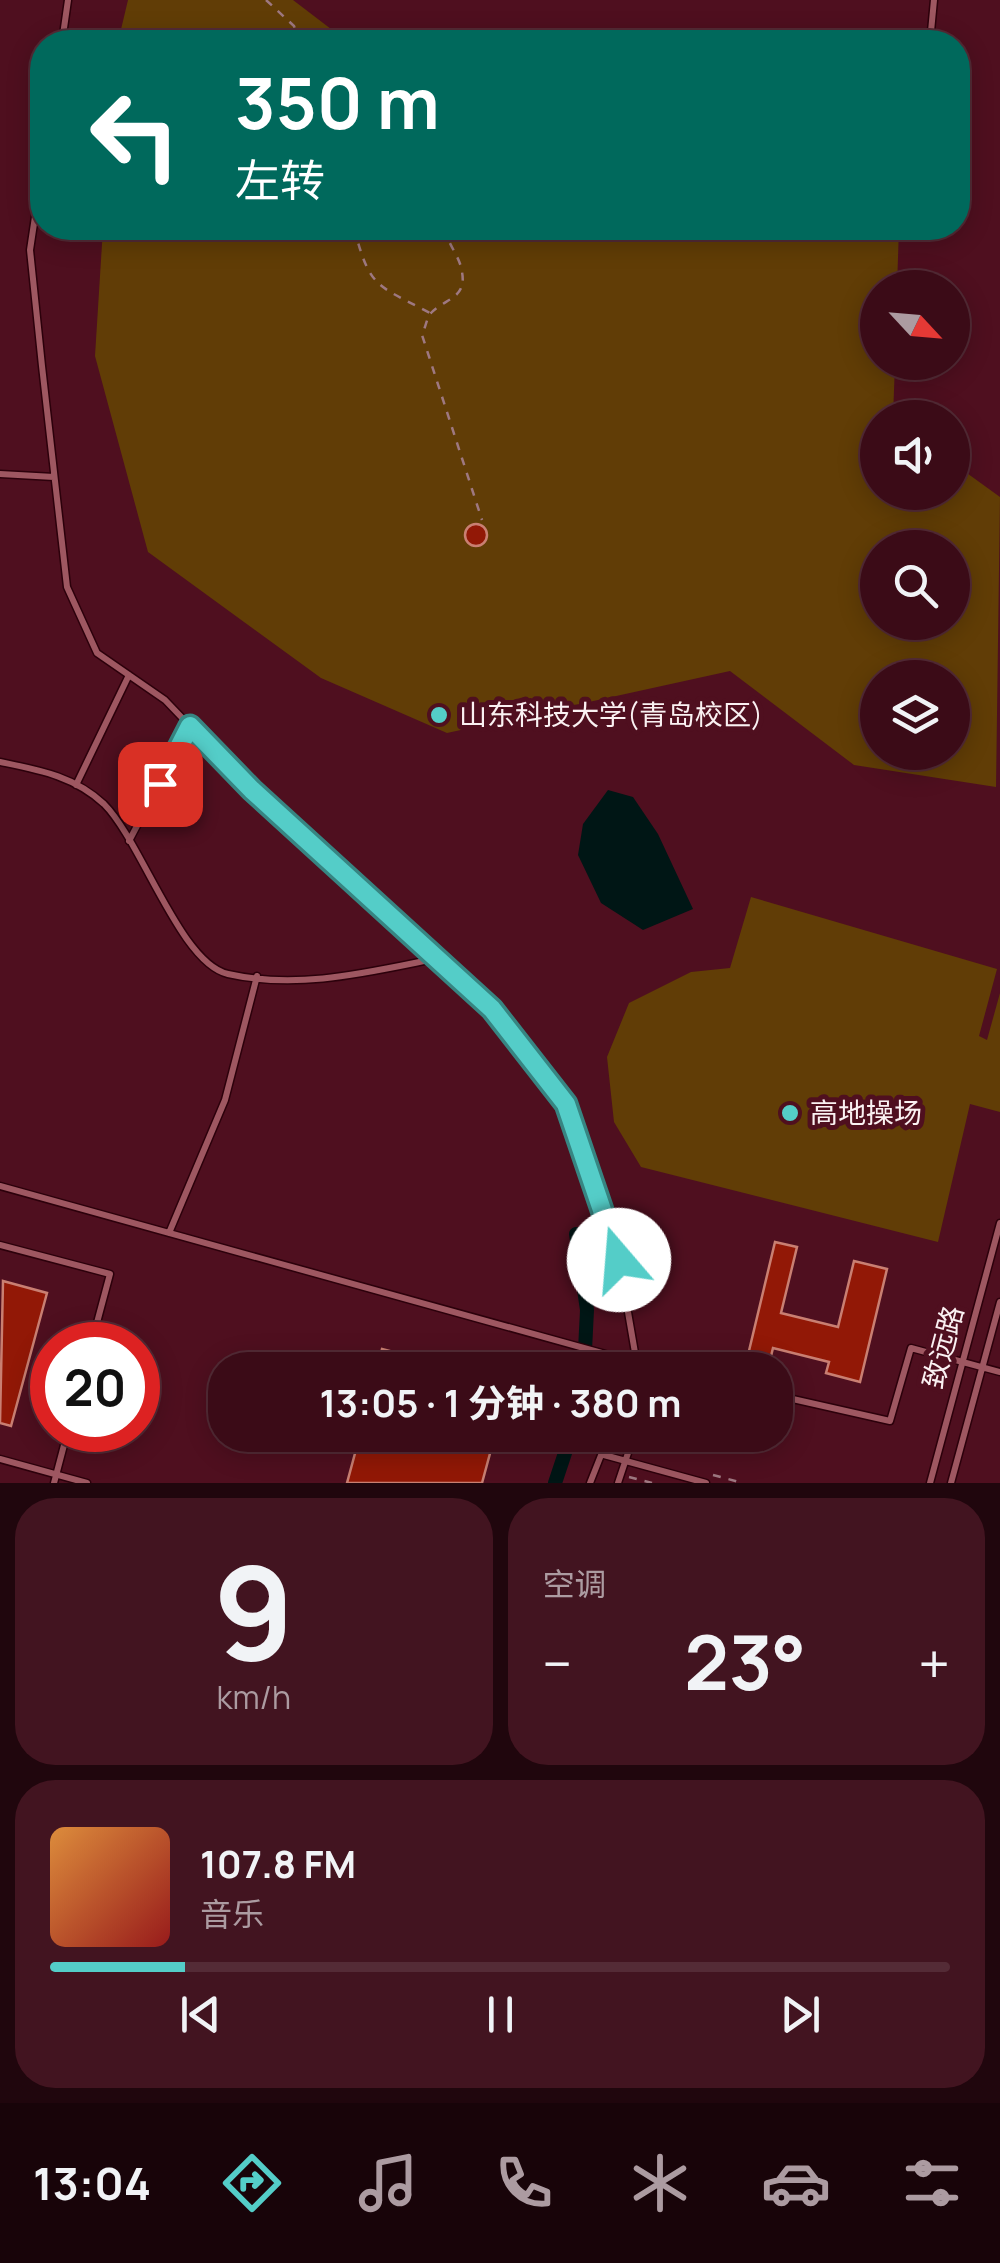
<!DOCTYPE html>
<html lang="zh">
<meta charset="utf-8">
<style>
:root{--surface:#3b0b17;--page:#421420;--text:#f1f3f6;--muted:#ac9ba1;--line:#542b36;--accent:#54cdc8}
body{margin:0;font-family:Manrope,"Noto Sans SC",sans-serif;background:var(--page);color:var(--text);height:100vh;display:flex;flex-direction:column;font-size:38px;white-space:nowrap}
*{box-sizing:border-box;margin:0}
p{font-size:32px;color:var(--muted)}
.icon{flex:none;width:55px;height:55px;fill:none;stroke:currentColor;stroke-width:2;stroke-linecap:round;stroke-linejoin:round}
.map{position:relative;height:1483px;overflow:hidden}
.drawer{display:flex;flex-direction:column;gap:15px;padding:15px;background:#20060d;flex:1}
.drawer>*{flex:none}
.guide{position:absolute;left:30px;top:30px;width:940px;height:210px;border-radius:40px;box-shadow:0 5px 25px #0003,0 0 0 2px var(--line);background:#00695c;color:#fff;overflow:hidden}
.needle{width:65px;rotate:116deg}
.controls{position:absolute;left:860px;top:270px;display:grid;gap:20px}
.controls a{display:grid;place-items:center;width:110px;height:110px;border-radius:50%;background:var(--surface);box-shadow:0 5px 25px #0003,0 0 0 2px var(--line);font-size:50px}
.speed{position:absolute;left:30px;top:1322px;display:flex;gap:20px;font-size:50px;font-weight:700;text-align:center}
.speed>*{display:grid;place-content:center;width:130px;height:130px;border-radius:50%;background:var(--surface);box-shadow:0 5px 25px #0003,0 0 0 2px var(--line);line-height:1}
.speed .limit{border:15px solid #d22;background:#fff;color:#111}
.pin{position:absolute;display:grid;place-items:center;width:85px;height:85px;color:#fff;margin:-42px;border-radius:20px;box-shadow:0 5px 15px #0006}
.me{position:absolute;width:110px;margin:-55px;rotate:342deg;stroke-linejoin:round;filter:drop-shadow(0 0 8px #0008)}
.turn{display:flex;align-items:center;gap:35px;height:210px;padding:0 40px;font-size:45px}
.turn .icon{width:130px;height:130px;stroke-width:2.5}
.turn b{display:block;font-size:70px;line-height:85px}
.big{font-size:75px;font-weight:700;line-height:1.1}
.drawer .tile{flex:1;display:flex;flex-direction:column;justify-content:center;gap:15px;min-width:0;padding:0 35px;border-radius:40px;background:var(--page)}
.drawer .dial{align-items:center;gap:0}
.dial b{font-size:130px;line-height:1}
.song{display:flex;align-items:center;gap:30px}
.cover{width:120px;height:120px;border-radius:15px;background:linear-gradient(135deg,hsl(30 70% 55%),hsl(0 70% 35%))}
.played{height:10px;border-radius:5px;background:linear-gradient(90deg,var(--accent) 15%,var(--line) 15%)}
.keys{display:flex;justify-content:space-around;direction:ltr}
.heat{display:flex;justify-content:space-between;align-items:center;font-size:55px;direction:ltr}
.drawer .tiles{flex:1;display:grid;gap:15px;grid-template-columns:1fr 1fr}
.tile:last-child{grid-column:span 2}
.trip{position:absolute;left:208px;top:1352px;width:585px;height:100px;border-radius:40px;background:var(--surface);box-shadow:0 5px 25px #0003,0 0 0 2px var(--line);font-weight:700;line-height:100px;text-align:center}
.tab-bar{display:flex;height:160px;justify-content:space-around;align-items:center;background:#180409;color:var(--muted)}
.tab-bar .icon{width:70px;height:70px}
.tab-bar .current{color:var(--accent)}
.tab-bar b{font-size:45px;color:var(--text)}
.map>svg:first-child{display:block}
.green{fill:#613d06;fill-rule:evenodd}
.water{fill:#001615}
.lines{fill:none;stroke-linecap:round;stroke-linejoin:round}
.canal{stroke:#001615;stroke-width:14}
.building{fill:#921806;stroke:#c97f72;stroke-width:2.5}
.lane-casing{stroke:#2c000b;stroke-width:9}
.path{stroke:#9e7881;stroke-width:2.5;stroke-dasharray:8 8;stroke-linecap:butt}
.lane{stroke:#9e5761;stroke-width:6}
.route-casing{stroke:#378582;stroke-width:25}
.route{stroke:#54cdc8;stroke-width:18}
.poi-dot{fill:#54cdc8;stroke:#4f0f1f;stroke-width:4}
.labels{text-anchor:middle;stroke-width:10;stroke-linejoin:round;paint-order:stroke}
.poi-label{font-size:28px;fill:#faf1f2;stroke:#4f0f1f;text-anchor:start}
.street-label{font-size:28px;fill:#faf1f2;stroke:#4f0f1f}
</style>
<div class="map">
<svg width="1000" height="1483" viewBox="0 0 1000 1483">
<rect width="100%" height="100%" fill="#4f0f1f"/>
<path class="green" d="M128 0H293L348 42H118Z
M103 228H899L897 287 878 288V362L895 363 893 417 878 418V492H952L953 463 1000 497 996 787 854 765 730 671 447 733 321 678 148 552 95 356ZM878 548H952V622H878ZM878 678H952V752H878Z
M751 897 997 969 979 1036 987 1040 1000 993V1112L970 1104 938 1242 641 1167 614 1122 607 1057 629 1003 691 972 730 968Z"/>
<path class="water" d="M608 790 633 797 658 834 693 909 643 930 601 903 578 855 583 824Z"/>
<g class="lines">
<path class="canal" d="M576 1234 587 1310 584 1370
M555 1483 571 1435"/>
</g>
<path class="building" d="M465 535a11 11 0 1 1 22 0a11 11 0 1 1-22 0Z
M775 1242 797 1247 781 1313 838 1327 854 1261 887 1269 860 1382 826 1373 829 1362 773 1348 770 1360 748 1355Z
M3 1281 47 1293 11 1426 0 1423Z
M382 1349 447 1366V1370H377Z
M360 1435H495L482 1483H347Z"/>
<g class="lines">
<defs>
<path id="lane" d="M62 42 68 0
M930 42 934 0
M42 170 30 250 42 366 67 587 97 653 165 700 252 791 439 958 492 1009 566 1105 619 1260 638 1370
M0 474 54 477
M0 762C39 770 74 776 104 804 142 842 180 963 228 974 299 990 369 972 439 958
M76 785 129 675
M129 841 190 726
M0 1186 663 1370
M169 1233 225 1100 257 976
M0 1245 110 1274 91 1345
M775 1395 890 1421 911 1348 1000 1372
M604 1455 706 1483
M0 1459 87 1483
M54 1483 68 1430
M590 1483 609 1435
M618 1483 634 1435
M930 1483 1000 1223
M951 1483 1000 1302"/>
</defs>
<use href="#lane" class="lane-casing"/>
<path class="path" d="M266 0 294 26 300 42
M354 228C370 288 375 284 430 313
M445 228C447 244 460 256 462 272 467 299 445 298 431 313 427 317 425 329 422 335L482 520
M713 1475 743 1483
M629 1477 652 1483"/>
<use href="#lane" class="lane"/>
</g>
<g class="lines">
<defs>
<path id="route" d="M160 784 190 726 252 790 492 1009 566 1104 619 1260"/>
</defs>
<use href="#route" class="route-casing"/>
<use href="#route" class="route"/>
</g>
<g class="poi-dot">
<circle cx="439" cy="715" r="10"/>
<circle cx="790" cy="1113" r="10"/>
</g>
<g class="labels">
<g class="poi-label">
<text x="459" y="725">山东科技大学(青岛校区)</text>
<text x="810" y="1123">高地操场</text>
</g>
<g class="street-label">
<text transform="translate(943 1347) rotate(-75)" y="10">致远路</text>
</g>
</g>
</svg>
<div class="controls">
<a><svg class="needle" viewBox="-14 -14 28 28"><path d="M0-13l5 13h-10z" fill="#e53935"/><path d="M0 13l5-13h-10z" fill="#ac9ba1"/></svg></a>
<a><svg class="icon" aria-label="sound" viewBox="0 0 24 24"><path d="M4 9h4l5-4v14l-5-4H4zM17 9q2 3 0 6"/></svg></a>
<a><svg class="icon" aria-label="search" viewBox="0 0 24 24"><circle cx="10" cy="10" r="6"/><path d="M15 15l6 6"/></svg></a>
<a><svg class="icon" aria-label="layers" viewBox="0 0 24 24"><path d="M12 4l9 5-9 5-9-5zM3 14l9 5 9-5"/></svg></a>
</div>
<div class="speed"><div class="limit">20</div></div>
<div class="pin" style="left:160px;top:784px;background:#d93025"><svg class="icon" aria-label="arrive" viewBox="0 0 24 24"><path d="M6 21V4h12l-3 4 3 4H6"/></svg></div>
<svg class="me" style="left:619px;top:1260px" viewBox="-20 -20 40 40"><circle r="19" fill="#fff"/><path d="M0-13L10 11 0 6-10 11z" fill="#54cdc8"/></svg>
<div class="trip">13:05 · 1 分钟 · 380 m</div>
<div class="guide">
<div class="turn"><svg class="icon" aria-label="left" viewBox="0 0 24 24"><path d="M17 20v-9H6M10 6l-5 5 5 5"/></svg><div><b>350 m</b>左转</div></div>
</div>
</div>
<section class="drawer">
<div class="tiles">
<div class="tile dial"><b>9</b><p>km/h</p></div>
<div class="tile"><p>空调</p>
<div class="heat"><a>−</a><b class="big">23°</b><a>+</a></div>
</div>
<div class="tile">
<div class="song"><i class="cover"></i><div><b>107.8 FM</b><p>音乐</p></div></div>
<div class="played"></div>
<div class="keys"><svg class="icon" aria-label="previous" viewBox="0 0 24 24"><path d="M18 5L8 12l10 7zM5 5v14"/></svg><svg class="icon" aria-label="pause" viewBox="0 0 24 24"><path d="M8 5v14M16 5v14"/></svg><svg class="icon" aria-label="next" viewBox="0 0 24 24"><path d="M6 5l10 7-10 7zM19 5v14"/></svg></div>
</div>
</div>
</section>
<nav class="tab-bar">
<b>13:04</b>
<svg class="icon current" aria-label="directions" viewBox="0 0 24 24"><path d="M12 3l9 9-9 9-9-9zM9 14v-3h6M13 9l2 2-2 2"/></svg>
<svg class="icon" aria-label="music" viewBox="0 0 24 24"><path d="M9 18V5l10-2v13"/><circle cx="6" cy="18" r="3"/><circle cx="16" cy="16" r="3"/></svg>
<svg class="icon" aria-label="phone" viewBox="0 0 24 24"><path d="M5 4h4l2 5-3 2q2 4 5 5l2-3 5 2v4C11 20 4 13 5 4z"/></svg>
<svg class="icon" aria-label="climate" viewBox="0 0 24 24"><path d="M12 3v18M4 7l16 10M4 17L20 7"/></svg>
<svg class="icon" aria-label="car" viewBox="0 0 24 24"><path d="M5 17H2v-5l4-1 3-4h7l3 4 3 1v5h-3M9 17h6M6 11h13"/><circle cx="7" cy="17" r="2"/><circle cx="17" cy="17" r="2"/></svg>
<svg class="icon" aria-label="filters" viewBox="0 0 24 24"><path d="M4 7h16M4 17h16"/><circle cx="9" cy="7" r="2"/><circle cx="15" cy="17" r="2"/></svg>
</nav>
